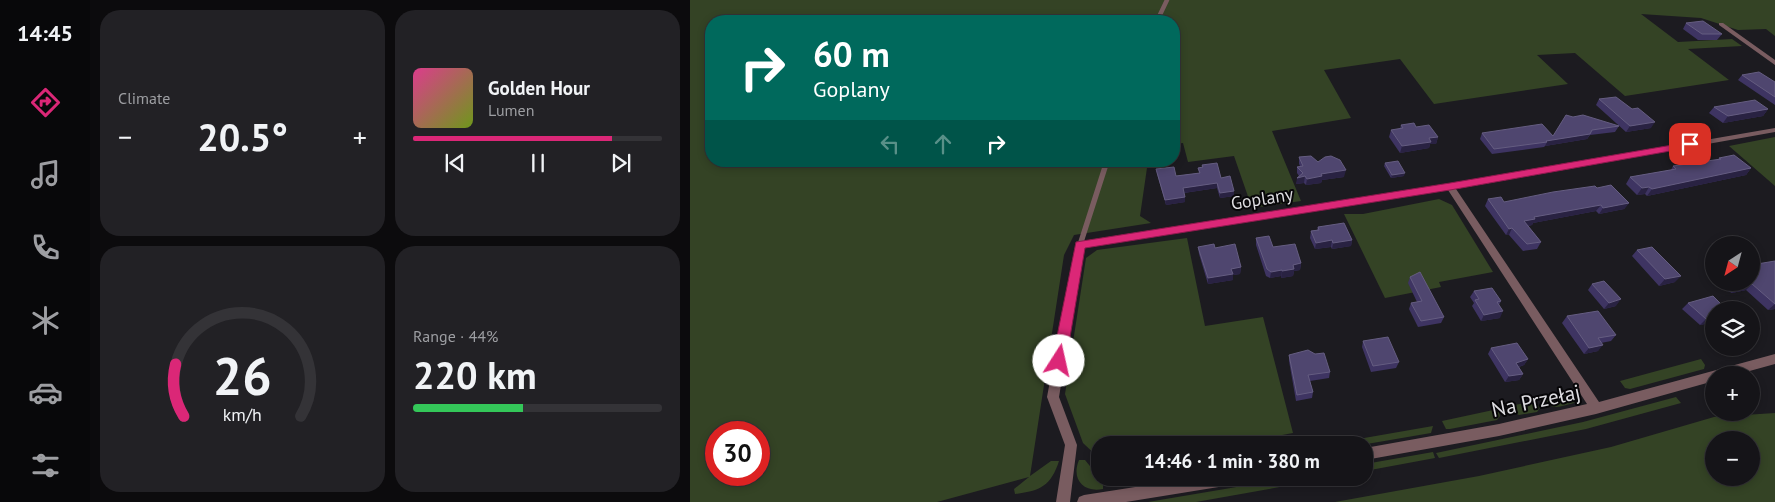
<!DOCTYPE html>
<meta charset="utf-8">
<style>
:root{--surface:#151418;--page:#222125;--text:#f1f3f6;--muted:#9d9ea2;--line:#343337;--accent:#db2777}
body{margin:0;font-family:"PT Sans",sans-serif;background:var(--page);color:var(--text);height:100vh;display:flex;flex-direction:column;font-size:19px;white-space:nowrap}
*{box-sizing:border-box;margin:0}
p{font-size:16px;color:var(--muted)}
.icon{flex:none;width:28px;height:28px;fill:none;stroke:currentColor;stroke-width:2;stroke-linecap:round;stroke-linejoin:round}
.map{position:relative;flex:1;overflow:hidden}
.drawer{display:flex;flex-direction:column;gap:10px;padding:10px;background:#0c0b0d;width:600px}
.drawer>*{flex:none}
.banner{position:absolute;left:15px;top:15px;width:475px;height:152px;border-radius:20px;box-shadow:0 2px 8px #0003,0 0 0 1px var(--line);background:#00695c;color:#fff;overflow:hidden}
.needle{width:32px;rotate:216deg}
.fabs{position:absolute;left:1015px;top:236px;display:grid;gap:10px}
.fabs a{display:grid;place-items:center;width:55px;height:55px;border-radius:50%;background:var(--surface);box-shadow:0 2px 8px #0003,0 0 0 1px var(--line);font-size:25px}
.speed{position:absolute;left:15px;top:421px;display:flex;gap:10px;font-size:25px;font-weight:700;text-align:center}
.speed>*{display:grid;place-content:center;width:65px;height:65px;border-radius:50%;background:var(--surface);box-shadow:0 2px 8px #0003,0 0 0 1px var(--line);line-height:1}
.speed .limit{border:8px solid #d22;background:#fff;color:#111}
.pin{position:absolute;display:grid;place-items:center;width:42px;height:42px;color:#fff;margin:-21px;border-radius:10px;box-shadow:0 2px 8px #0006}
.me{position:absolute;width:55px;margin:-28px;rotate:10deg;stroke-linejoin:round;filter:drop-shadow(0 0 4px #0008)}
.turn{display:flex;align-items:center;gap:18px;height:105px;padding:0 25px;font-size:22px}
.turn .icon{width:65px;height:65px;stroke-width:2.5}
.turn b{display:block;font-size:35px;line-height:42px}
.lanes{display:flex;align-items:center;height:48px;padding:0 25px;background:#0003;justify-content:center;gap:25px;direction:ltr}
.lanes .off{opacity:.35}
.big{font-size:38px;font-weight:800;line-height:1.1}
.drawer .widget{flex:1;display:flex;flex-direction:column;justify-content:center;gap:8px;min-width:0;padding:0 18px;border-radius:20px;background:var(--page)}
.drawer .dial{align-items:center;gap:0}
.dial svg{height:130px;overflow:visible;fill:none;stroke:var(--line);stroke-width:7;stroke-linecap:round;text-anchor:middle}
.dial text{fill:var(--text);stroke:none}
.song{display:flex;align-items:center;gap:15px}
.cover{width:60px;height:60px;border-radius:8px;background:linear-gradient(135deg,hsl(330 70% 55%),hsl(80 70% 35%))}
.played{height:5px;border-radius:2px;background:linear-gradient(90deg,var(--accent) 80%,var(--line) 80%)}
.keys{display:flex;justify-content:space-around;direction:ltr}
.heat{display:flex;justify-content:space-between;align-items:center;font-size:28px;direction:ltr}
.charge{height:8px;border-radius:4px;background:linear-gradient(90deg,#34c759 44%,var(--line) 0)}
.drawer .tiles{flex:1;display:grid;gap:10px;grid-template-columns:repeat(2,1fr)}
.trip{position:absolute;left:401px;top:436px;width:282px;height:50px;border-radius:20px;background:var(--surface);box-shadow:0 2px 8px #0003,0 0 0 1px var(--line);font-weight:800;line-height:50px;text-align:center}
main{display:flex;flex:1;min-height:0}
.tab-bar{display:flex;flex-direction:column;width:90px;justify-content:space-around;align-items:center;background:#08080a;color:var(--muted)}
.tab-bar .icon{width:35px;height:35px}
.tab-bar .active{color:var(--accent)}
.tab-bar b{font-size:22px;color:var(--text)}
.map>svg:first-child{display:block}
.green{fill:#344325;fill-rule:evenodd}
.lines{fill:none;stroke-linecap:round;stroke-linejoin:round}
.service-far1{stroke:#795c60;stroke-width:4.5}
.service{stroke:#795c60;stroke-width:5.5}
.minor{fill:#795c60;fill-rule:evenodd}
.wall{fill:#3e3462}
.shaded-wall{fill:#292242}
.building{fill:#4f466f;stroke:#655d81}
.route{fill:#db2777;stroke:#8e194d}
.labels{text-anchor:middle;stroke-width:4;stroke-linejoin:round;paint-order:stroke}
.street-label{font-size:18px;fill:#dddce0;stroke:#070608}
.near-street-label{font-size:21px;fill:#dddce0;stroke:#070608}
</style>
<main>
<nav class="tab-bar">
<b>14:45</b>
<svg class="icon active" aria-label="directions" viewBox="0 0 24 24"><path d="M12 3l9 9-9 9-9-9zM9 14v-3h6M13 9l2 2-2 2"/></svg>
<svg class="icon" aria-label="music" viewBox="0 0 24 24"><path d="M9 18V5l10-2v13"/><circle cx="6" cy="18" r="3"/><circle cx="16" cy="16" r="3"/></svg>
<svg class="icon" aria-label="phone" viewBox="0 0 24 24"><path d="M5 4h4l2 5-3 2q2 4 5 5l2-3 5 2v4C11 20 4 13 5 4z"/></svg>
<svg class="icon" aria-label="climate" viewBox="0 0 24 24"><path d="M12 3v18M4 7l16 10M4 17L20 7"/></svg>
<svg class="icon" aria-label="car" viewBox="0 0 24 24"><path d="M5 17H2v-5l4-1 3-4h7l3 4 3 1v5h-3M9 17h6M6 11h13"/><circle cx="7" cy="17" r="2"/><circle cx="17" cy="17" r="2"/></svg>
<svg class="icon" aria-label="filters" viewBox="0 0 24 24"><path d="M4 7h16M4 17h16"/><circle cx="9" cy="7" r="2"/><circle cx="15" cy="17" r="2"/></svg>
</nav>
<section class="drawer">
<div class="tiles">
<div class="widget"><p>Climate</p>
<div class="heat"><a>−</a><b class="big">20.5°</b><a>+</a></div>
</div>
<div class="widget">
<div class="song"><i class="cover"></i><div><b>Golden Hour</b><p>Lumen</p></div></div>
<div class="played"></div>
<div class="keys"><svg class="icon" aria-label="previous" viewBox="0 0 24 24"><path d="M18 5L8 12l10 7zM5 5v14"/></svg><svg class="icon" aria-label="pause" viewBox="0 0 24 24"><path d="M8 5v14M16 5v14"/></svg><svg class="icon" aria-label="next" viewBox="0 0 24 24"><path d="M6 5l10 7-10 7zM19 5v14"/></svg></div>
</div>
<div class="widget dial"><svg viewBox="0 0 100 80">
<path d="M14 69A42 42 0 1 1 86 69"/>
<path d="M14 69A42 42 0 0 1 9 37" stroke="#db2777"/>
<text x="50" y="56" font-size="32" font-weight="700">26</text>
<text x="50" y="72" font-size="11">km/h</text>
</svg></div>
<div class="widget"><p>Range · 44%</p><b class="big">220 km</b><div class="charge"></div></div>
</div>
</section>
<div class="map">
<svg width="1085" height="502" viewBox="0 0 1085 502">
<rect width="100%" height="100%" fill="#1c1b20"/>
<path class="green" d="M0 0H1085V36L1076 29 1048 30 1011 18 951 14 988 42 1042 39 1052 46 998 49 1039 80 935 96 885 53 847 55 878 84 744 104 710 59 634 70 661 118 582 131 611 201 562 208 544 156 498 162 493 143 484 144V21H21V161H458L450 216 461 223 384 235 374 255 340 476 361 461H369C361 486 350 491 325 494L324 489 339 477 247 502H0ZM26 432H69V475H26Z
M1085 137V186L1039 146Z
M749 199 762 205 803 272 749 282 751 287 695 298 654 214H673Z
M497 238 515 326 573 317 603 433 538 445H410V459L393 443 375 394 396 258 407 250Z
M1011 359 1015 365 1014 369 940 389 935 388 930 381Z
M888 392V398L884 403C871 406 862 412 854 399Z
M986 397 991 403 896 429 749 458 746 453 893 422Z
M845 401 850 408 847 412 829 415 823 412 820 406Z
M808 409 810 416 807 420 760 429H756L752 421Z
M1085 413V502H645L789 476 921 447 1024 417ZM1024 440H1061V478H1024Z
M743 426 741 433 671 445H634Z
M743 452 745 458 675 471V464Z
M389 460H395L413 482V489C393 493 381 479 389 460Z
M599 478H640L506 502H458Z"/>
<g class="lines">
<path class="service-far1" d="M467 21 477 0"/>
<path class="service" d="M390 245 417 161"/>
<path class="minor" d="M1029 23H1033L1085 60V65L1029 25Z
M1085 128V132L766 189 909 402 1085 354V364L1045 375H1024V381L906 414 809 436 675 460V448L809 424 897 404 758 190 394 248 369 397 387 445 380 502H366L375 445 357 397 386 242 760 184Z
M503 478H548L546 483 541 485 436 502H387L389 497 394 495Z"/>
</g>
<path class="wall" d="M996 23 1032 34 1027 40H1008L993 29Z
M1052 75 1085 82V105L1048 80Z
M909 99 942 109 961 128 936 132 906 105Z
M1024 107 1078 109 1073 116 1033 123 1019 113Z
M883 117 929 126 925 132 900 135 897 139 855 146 854 147 802 154 790 139 792 133 863 136Z
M711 125 726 127 748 137 746 144H740L739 148 710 153 699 137 701 130 710 129Z
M609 157 628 162 654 177 632 180 631 183 616 185 614 183 606 184 609 176 607 173V167L610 166 609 164Z
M1029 158 1061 168 1056 175 957 196 955 194 947 195 936 184 940 177 981 170 983 166 1028 160Z
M695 163 714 176 701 178 694 166Z
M512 165 531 178 544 191V196L530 198 527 188 494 193 495 202 476 205 467 174 466 169 486 176 509 173 508 168 512 167Z
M907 188 939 203 934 209 909 214 906 211 843 223 842 225 838 226 851 242 847 249 833 251 819 235H816L795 206 798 199 814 202Z
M628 227 662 240 661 246 642 249 641 247 625 249 620 238 621 231 627 230Z
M566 238 611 263 610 270 604 271 603 276 591 278V276L580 278 576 276 566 245Z
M508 247 525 248 551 267 550 274 543 275V280L518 284 509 254Z
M947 250 985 282 969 286 942 256Z
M1085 261V309L1078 310 1056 290 1042 293 1036 290 1029 282H1061Z
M1024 267V277L1019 272Z
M720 277 754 317 751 323 728 327 719 309 721 303 727 302 718 283Z
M902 284 926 306 914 309 898 290Z
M784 291 811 301 809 305 810 318 791 321 782 306 784 303 780 297Z
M998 303 1024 322 1010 325 992 309Z
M877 316 926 335 921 341 911 343 908 351 894 354 872 323Z
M673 341 709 362 706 368 681 372 672 347Z
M801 348 838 359 834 365 829 367 833 374 829 380 815 382 798 354Z
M599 355 640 372 639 378 620 381 623 392 622 398 606 401 599 361Z"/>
<path class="shaded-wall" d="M1078 109 1073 116 1033 123 1038 116Z
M965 122 961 128 936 132 940 126Z
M900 134 897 139 855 146 857 142 856 141Z
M748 137 746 144H740L739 148 710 153 712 146 739 138Z
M1061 168 1056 175 957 196 962 189Z
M656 170 654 177 632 180 631 183 616 185 617 179 631 174Z
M715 173 714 176 701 178 702 175Z
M615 176 614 183 606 184 607 178Z
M527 183V188L493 193V188Z
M959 187 955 194 947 195 952 188Z
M544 191V196L530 198V193Z
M495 197V202L476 205 475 200Z
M939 203 934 209 909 214 913 208Z
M911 205 906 211 843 223 842 225 831 227 834 221 844 217Z
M822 228 819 235H816L819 229Z
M642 240 641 247 625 249 626 243Z
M662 240 661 246 642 249 643 243Z
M611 263 610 270 604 271 603 276 591 278 592 271 603 265Z
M551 267 550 274 543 275V280L518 284V278L541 269Z
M592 270 591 276 580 278 581 272Z
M991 276 985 282 969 286 975 279Z
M1062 284 1056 290 1042 293 1048 287Z
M931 299 926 306 914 309 919 303Z
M1085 304V309L1078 310Z
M813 311 810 318 791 321 794 315Z
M1024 317V322L1010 325 1016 319Z
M913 345 908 351 894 354 899 348Z
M838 359 834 365 822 369 826 363Z
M833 374 829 380 815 382 819 376Z"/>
<path class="building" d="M1013 21 1032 34H1012L996 23Z
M1069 72 1085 82V97L1052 75Z
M926 97 942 109 948 108 965 122 940 126 909 99Z
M1065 100 1078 109 1038 116 1024 107Z
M876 115 883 117 893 115 929 126 902 130 900 134 856 141 857 142 804 149 792 133 852 124 863 136Z
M724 123 726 127 739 125 748 137 739 138 741 142 712 146 701 130 713 128 711 125Z
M1044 155 1061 168 962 189 959 187 952 188 940 177 986 169 983 166 1031 159 1029 158Z
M621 156 628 162 635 157 641 156 650 160 656 170 631 174 632 176 617 179 615 176 607 178 613 173 607 167 613 166 609 157Z
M708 161 715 173 702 175 695 163Z
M527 163 531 178 540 176 544 191 530 193 527 183 493 188 495 197 475 200 466 169 484 167 486 176 510 173 508 168 513 167 512 165Z
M921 185 939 203 913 208 911 205 844 217 845 219 834 221 851 242 837 244 822 228 819 229 798 199 811 197 814 202 863 192 905 186 907 188Z
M654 223 662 240 643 243 642 240 626 243 621 231 629 230 628 227Z
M579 236 583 247 605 244 611 263 603 265 604 269 592 271V270L581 272 577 269 566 238Z
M524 244 525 248 545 244 551 267 541 269 543 274 518 278 508 247Z
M962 247 991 276 975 279 947 250Z
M1085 261V304L1062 284 1048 287 1041 282H1061V265Z
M730 272 754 317 731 321 721 303 732 301 720 277Z
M914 281 931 299 919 303 902 284Z
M802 288 811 301 807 302 813 311 794 315 785 300 789 299 784 291Z
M1023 296 1037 310H1024V317L1016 319 998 303Z
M908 311 926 335 908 338 913 345 899 348 877 316Z
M698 337 709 362 683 366 673 341Z
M827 343 838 359 826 363 833 374 819 376 801 348Z
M618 350 625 354 634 353 640 372 618 375 623 392 607 395 599 355Z"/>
<path class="route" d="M1000 142H1003V147L760 190 395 248 376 361 374 365 369 366 364 365 362 361 386 242 760 183Z"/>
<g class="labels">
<g class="street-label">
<text transform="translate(572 199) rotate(-9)" y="6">Goplany</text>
</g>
<g class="near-street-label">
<text transform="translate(846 401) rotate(-12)" y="7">Na Przełaj</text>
</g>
</g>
</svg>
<div class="fabs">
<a><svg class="needle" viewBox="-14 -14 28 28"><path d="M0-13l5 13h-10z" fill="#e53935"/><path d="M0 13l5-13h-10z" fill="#9d9ea2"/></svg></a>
<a><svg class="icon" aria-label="layers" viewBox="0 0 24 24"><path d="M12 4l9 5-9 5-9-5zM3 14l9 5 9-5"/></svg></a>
<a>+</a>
<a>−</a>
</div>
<div class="speed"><div class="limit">30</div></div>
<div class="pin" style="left:1000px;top:144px;background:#d93025"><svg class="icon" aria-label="arrive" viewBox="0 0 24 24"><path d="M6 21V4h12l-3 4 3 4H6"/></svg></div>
<svg class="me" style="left:369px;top:361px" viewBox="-20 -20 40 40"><circle r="19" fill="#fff"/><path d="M0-13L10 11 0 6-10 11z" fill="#db2777"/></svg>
<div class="trip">14:46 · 1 min · 380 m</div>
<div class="banner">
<div class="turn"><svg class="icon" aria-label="right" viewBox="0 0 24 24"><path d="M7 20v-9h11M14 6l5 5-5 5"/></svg><div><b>60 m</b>Goplany</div></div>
<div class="lanes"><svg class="icon off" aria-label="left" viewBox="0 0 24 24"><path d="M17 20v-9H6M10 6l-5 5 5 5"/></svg><svg class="icon off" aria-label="ahead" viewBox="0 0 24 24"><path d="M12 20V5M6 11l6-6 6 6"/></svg><svg class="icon" aria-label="right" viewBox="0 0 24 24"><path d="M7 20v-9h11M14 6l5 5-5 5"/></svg></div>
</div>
</div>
</main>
